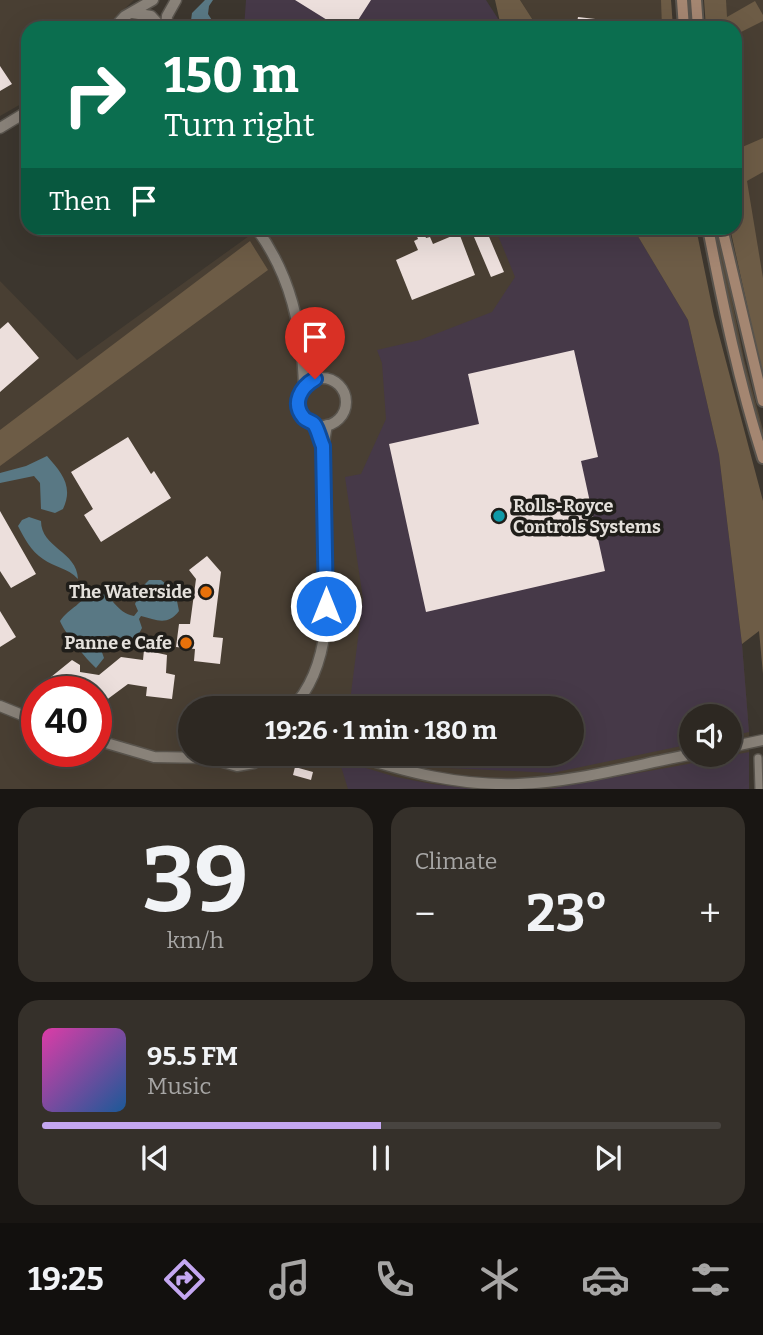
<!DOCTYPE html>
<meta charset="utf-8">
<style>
:root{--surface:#2d2822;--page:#35302a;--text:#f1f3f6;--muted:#a7a6a5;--line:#484440;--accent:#c4a7f1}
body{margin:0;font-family:Bitter,serif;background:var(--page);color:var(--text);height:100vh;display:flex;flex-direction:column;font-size:26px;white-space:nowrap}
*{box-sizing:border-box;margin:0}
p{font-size:23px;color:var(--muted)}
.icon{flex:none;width:38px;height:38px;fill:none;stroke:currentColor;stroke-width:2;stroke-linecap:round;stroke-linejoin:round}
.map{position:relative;height:789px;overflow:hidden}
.side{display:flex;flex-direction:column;gap:18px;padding:18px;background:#191613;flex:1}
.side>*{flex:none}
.top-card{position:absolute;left:21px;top:21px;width:721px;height:214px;border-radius:21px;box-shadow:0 7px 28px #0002,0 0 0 2px var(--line);background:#0b6e4f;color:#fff;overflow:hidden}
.controls{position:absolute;left:679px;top:704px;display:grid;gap:14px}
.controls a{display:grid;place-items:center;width:63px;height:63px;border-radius:50%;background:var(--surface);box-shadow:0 7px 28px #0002,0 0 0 2px var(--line);font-size:35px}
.speed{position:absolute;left:21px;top:676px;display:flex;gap:14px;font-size:35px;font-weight:700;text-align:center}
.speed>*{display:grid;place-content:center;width:91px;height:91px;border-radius:50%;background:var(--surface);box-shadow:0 7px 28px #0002,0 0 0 2px var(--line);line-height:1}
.speed .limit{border:10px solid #d22;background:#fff;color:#111}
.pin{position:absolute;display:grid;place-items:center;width:60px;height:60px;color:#fff;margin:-72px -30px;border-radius:50% 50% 50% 0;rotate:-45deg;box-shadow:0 0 7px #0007}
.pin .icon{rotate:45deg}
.me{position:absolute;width:77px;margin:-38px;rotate:0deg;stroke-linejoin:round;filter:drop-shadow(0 0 5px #0008)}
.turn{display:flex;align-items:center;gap:24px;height:147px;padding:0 28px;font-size:32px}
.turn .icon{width:91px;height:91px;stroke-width:2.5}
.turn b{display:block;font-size:49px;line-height:60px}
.then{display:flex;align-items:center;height:66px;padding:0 28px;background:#0003;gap:14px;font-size:26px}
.big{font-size:52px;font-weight:700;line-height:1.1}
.side .card{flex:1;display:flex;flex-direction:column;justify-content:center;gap:10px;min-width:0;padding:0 24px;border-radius:21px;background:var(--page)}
.side .dial{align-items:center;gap:0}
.dial b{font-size:91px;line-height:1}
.song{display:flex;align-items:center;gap:21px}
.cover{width:84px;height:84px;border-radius:10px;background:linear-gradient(135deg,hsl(320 70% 55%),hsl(210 70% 35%))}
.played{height:7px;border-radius:4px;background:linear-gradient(90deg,var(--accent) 50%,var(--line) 50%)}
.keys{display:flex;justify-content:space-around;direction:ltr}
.heat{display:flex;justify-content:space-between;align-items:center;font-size:38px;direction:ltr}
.side .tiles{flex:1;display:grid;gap:18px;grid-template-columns:1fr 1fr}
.card:last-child{grid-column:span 2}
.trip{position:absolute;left:178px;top:696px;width:406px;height:70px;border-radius:35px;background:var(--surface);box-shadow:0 7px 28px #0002,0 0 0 2px var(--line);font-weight:700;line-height:70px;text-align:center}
.tabs{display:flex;height:112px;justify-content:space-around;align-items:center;background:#12100e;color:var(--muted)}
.tabs .icon{width:49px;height:49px}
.tabs .active{color:var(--accent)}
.tabs b{font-size:32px;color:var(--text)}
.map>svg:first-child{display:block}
.built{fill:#493f33;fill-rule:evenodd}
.industrial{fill:#463948}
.green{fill:#564a3a}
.forest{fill:#6d5c46}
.water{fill:#597884}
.building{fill:#ecdfdc}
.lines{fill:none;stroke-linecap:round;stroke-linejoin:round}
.minor-casing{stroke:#59544d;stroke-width:10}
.tertiary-casing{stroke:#59544d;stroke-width:13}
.secondary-casing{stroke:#59544d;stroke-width:14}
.minor{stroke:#898279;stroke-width:7}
.tertiary{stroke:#898279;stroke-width:10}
.secondary{stroke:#a48671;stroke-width:10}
.route-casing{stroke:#114b97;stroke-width:18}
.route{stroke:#1a73e8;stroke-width:12}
.culture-dot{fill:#0f9aa8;stroke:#201e1a;stroke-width:2.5}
.food-dot{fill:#e8710a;stroke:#201e1a;stroke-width:2.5}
.labels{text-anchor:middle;stroke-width:7;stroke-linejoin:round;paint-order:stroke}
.poi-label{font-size:18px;font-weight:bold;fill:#e4e0db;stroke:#201e1a;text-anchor:end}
</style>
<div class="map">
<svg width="763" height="789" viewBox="0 0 763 789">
<rect width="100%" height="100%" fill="#3c362e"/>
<path class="built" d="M0 0H134L104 28H28V100L0 116Z
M520 0H671L673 28H538Z
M707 0H763V343L735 196V28Z
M260 228H633L742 644 749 732V789H0V281L77 360ZM37 691H96V751H37ZM191 709H572V754H191ZM691 716H730V754H691Z"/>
<path class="industrial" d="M246 0H486L504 28H244Z
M495 228H633L688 320 719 455 742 644 749 732 730 736V716H691V744L552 773 408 766 381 754H572V709H349L363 599 345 477 361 474 386 419 382 363 377 350 420 340 492 312 515 277Z
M749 752V789H547L672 767Z
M339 760 396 777 432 784 480 789H348Z"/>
<path class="green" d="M714 228H717L744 359 763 430V442L738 347Z"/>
<path class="forest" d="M495 0H520L538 28H505L500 22Z
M661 0H671L673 28H662Z
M704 0H726L727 17 755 1 763 15V21L735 35V28H706Z
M735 104 740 148 763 138V172L747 181 763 278V377L730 228H735Z
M633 228H696L714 316 763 501V674L759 631 742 644 719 455 688 320Z
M250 241 268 270 0 466V430Z"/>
<path class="water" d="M205 0H213L209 6 208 14 217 28H190L192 13Z
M47 456C61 472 74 486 63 509L55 513 41 509 40 483 34 476 0 483V473L26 466Z
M29 517 41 521C41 548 77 551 78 579 68 568 54 567 43 559 31 551 24 538 18 526L22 520Z
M149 580H161L175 591 179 611C168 626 156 620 141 616L139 619 142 628 136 639 129 641C117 636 110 634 97 638L104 658 96 668C86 659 64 632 60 621 69 608 84 604 90 588L99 586C111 596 117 613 134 616L138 611 135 604 143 586Z"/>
<path class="building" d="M295 0H371L353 28H340Z
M578 17 604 20 603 28H576Z
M0 66 12 84 0 91Z
M414 228H422L426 238 430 237 433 244 459 233 475 275 412 300 396 260 418 250 414 241 418 239Z
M487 232 504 272 491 277 474 237Z
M8 322 39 358 0 392V329Z
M574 350 598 457 581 461 605 571 426 612 389 444 479 424 468 374Z
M128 437 151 474 154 471 171 498 101 542 84 515 93 509 71 472Z
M0 511 36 574 11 588 0 571Z
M207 556 221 572 213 637 223 638 220 664 194 661 195 649 176 647 179 624H190L196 579 189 570Z
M0 611 16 637 0 647Z
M144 650 167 655 166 673 175 675 172 699 146 696 147 687 128 684 105 701 96 700V691H63L51 677 72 660 80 665V672L99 675 121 657 143 660Z
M295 767 313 772 311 780 293 775Z"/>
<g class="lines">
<defs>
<path id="minor" d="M758 758 759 789"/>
<path id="tertiary" d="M133 13 151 16 162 28
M114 28 125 16 153 0
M166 28 167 16 176 0
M0 128 28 111
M256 228C291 275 302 328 304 386
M298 402a24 24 0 1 1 48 0a24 24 0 1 1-48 0Z
M0 706 37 721
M291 709C357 642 309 509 327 425
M96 740 154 757 209 758 237 766 254 763 264 754
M730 747 763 740
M294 754 313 757 333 754
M350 754C406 772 459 786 518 784 577 782 635 765 693 754"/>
<path id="secondary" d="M682 0 684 28
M696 0 698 28
M708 228C723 305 739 383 763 458
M722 228 763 401"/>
</defs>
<use href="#minor" class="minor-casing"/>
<use href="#tertiary" class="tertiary-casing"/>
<use href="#secondary" class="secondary-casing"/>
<use href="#minor" class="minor"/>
<use href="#tertiary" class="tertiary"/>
<use href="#secondary" class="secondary"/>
</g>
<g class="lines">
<defs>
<path id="route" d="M315 379C301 387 291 403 304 418 307 421 311 421 314 424 318 429 320 440 323 446L326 606"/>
</defs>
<use href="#route" class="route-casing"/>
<use href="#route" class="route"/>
</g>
<circle class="culture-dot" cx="499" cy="516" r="7"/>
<g class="food-dot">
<circle cx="206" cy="592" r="7"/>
<circle cx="186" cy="643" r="7"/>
</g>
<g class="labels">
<g class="poi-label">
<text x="513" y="512" text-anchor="start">Rolls-Royce<tspan x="513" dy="21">Controls Systems</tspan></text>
<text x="192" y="598">The Waterside</text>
<text x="172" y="649">Panne e Cafe</text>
</g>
</g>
</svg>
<div class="controls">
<a><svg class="icon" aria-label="sound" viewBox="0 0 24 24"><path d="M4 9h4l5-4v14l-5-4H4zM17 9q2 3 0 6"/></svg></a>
</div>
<div class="speed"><div class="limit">40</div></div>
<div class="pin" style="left:315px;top:379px;background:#d93025"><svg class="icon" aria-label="arrive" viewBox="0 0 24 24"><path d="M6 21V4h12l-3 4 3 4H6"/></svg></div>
<svg class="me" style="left:326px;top:606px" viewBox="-20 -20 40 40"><circle r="17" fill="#1a73e8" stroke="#fff" stroke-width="3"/><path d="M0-11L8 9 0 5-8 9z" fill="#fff"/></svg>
<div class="trip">19:26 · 1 min · 180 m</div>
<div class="top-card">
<div class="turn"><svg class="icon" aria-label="right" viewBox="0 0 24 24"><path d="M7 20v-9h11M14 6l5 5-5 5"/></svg><div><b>150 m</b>Turn right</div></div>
<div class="then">Then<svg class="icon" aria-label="arrive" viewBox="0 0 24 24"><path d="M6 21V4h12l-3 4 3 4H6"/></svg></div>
</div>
</div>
<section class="side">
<div class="tiles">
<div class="card dial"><b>39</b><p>km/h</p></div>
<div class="card"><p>Climate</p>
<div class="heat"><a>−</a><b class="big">23°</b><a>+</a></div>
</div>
<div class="card">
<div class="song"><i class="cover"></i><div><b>95.5 FM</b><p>Music</p></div></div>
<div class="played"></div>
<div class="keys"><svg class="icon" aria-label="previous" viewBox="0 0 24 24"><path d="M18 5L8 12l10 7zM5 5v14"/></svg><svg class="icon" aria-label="pause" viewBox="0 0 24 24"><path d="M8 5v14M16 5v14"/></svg><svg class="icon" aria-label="next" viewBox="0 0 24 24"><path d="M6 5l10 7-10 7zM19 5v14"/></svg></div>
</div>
</div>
</section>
<nav class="tabs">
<b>19:25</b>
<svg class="icon active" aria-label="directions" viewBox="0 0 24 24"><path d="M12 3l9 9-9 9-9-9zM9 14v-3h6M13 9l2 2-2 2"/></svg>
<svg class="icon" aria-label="music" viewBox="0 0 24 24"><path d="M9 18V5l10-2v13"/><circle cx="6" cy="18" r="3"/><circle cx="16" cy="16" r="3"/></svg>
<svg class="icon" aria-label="phone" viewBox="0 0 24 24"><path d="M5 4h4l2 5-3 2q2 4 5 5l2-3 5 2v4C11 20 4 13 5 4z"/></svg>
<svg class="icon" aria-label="climate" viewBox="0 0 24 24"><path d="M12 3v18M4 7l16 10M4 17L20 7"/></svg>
<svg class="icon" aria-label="car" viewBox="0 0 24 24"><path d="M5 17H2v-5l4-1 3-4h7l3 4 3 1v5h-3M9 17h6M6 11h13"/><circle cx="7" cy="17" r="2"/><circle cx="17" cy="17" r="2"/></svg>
<svg class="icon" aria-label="filters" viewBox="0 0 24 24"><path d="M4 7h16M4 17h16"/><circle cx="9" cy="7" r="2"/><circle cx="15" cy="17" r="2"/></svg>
</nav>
